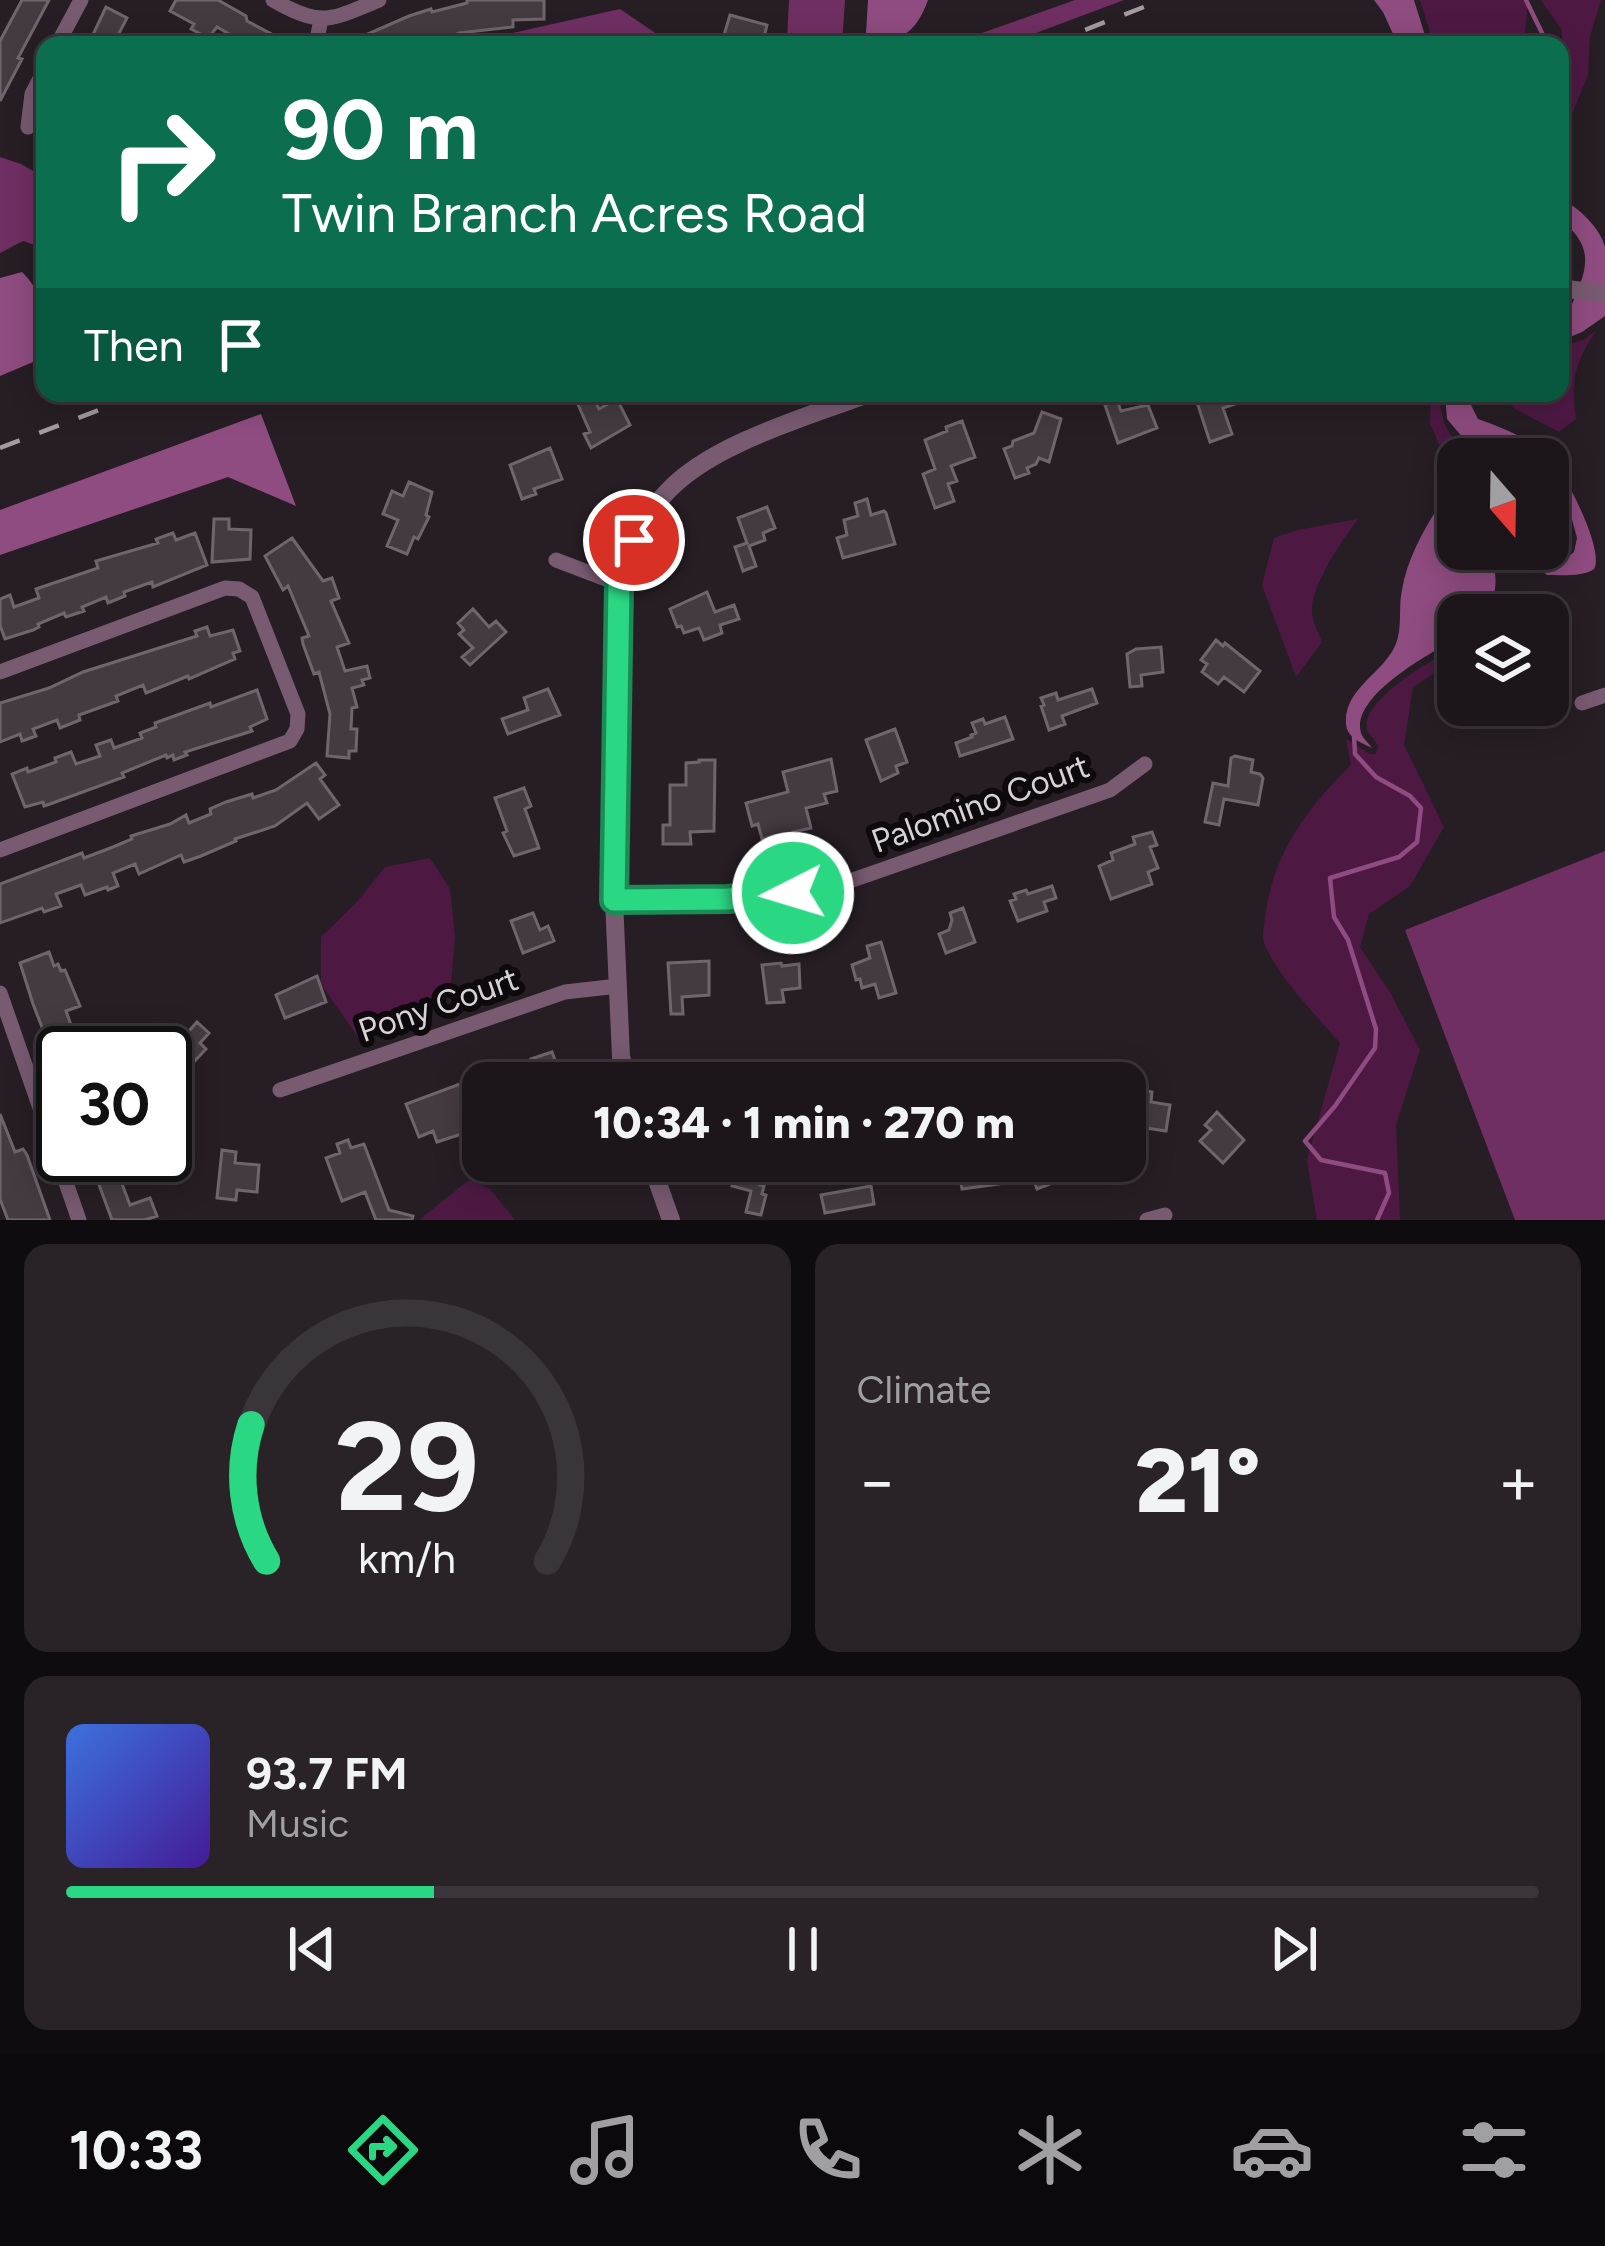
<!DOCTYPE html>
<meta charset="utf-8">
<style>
:root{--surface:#1c161b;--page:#292328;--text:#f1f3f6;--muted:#a09fa3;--line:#3a353a;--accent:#2ad884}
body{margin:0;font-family:Figtree,sans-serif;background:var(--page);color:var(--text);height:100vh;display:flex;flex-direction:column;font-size:45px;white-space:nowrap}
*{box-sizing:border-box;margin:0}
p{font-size:39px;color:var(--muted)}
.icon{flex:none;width:66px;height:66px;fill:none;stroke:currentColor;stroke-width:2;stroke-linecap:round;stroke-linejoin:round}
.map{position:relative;height:1220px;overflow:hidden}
.panel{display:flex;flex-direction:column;gap:24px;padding:24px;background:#0f0c0f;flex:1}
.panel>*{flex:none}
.top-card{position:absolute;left:36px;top:36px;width:1533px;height:366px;border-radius:24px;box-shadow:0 6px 30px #0003,0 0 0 3px var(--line);background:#0b6e4f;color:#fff;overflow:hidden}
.needle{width:78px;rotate:160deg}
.controls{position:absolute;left:1437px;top:438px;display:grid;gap:24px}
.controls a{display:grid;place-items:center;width:132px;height:132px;border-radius:24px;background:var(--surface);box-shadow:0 6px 30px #0003,0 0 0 3px var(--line);font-size:60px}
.speed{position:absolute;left:36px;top:1026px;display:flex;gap:24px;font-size:60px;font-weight:700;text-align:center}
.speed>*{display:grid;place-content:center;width:156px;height:156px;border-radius:50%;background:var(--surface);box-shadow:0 6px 30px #0003,0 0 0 3px var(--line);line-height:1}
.speed .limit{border:6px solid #111;border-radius:18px;background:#fff;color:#111}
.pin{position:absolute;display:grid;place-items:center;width:102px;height:102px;color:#fff;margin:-51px;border:6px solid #fff;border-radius:50%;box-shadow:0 3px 12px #0007}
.me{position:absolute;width:132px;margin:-66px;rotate:265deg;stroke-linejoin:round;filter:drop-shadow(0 0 9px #0008)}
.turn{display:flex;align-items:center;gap:42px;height:252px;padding:0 48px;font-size:54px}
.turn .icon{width:156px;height:156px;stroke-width:2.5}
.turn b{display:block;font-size:84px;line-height:102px}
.then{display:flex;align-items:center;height:114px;padding:0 48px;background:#0003;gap:24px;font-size:45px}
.big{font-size:90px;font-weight:800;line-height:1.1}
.panel .card{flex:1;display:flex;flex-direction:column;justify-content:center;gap:18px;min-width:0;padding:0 42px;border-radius:24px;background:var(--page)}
.panel .dial{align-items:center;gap:0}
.dial svg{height:312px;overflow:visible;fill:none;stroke:var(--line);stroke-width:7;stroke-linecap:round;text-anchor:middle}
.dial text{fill:var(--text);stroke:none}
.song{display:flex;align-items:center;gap:36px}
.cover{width:144px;height:144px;border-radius:18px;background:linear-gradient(135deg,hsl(220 70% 55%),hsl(260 70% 35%))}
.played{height:12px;border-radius:6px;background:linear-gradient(90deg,var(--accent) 25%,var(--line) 25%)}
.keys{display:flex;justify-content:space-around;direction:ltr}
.heat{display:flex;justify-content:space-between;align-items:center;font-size:66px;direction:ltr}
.panel .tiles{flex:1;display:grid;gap:24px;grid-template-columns:1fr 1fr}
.card:last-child{grid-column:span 2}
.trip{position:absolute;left:462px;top:1062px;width:684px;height:120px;border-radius:24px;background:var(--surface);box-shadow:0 6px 30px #0003,0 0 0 3px var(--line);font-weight:800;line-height:120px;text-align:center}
.dock{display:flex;height:192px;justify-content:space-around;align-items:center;background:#0b090b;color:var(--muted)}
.dock .icon{width:84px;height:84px}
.dock .active{color:var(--accent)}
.dock b{font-size:54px;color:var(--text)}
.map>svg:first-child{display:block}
.green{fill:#4d1943}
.forest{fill:#6f2f62}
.water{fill:#8f4c80}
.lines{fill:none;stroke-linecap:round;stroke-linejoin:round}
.stream{stroke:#8f4c80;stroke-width:4.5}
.building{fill:#443b42;stroke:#70656d;stroke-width:3}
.minor{stroke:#785a71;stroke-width:15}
.tertiary{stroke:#785a71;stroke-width:18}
.rail{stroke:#a29ba0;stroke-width:4.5;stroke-dasharray:21 21;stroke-linecap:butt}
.route-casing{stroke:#1b8c56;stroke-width:30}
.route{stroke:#2ad884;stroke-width:21}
.labels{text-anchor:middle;stroke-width:12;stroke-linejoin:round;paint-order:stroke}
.street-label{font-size:33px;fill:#d8d2d6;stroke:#0d090c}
</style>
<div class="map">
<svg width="1605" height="1220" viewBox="0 0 1605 1220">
<rect width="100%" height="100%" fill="#261e24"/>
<path class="green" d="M1420 0H1528L1524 45H1434Z
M1541 0H1601L1590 36 1588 75 1570 119 1560 157 1562 30Z
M1597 330C1574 363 1571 381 1576 419L1559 432 1515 409 1496 393H1560V348L1585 339Z
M1431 393H1439C1444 453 1464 440 1508 459H1458V475L1454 477 1430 424Z
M1358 519C1342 540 1309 588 1312 614 1313 623 1319 634 1322 642L1296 677 1262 585 1274 538 1297 530Z
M1458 646V658L1413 687 1404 745 1444 827 1410 886 1369 914 1360 947 1391 994 1420 1050 1396 1125 1400 1220H1317L1307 1160 1340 1043C1316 1015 1279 978 1265 945 1261 937 1264 927 1265 918 1272 855 1307 808 1351 765L1346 739 1370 754H1376L1378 746C1377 744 1368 732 1367 730 1360 699 1436 658 1458 646Z
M430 858 450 889 455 937 450 994 413 1020 360 1040 321 984V937L356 903 385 867Z
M469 1180 490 1189 515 1220H419Z"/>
<path class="forest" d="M789 0H845L842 45H781L787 39Z
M1075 0H1124L1004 45H948Z
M620 9 673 45H459Z
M0 157 21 164 45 178V276L41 247 23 241 0 253Z
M1605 851V1220H1515L1405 930Z"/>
<path class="water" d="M868 0H928C917 29 908 37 877 43L866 34Z
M1374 0H1414L1428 45H1398L1383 12Z
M1560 199C1577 205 1601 229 1605 247 1605 268 1605 295 1605 316L1582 332 1560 341V317C1571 310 1572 304 1577 292 1591 259 1588 242 1560 219Z
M22 272C47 296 45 324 45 357L0 376V278Z
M1445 393H1468V399L1478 419C1505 429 1531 438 1552 460 1566 475 1605 551 1594 569 1584 577 1559 575 1547 575L1538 567 1528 549H1548V540L1558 554 1568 557 1574 552 1577 538 1570 512 1548 480V459H1520L1507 451 1464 439 1447 419Z
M261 414 296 506 228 477 0 555V510Z
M1458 483V549H1488C1498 570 1499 595 1485 615H1458V638C1432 652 1350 696 1361 733 1363 739 1369 743 1372 748 1362 743 1347 738 1346 724 1343 690 1383 673 1395 646 1403 629 1398 608 1402 590 1408 553 1430 520 1450 488Z"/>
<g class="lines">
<path class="stream" d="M1526 0 1542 33 1544 45
M1354 735 1355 754 1376 777 1410 796 1421 808 1417 842 1399 857 1330 878 1334 917 1348 940 1376 1029 1375 1048 1335 1106 1305 1141 1321 1160 1385 1173 1389 1193 1377 1220"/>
</g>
<path class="building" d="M22 0H49L18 58 22 59 0 101V41Z
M176 0H218L246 16 247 21 277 37 273 45H248L217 27 208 38 191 29 194 24 170 11Z
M467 0H544V19L513 20V27L459 33 431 44 428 36 408 45H367L363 36 409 16 431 9 432 12 467 3Z
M106 7 127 18 113 45H88Z
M730 15 767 25 762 45H721Z
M573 393H591L599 409 617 399 630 425 591 448 584 434 590 432Z
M1194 393H1232L1235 404 1223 408 1232 434 1210 442Z
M1117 400 1121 411 1148 405 1157 428 1118 443 1105 405Z
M1042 412 1061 419 1049 462 1039 458 1036 464 1027 468 1029 473 1015 478 1004 449 1012 446 1013 441 1034 433Z
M962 421 975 457 951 466 957 481 948 484 954 501 935 508 923 474 935 469 925 440 947 431 946 427Z
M550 448 562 479 534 489 536 494 522 499 510 465Z
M409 482 432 492 426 515 429 517 418 539 414 537 407 554 387 546 398 520 383 514 392 491 403 496Z
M867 499 871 515 884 511 886 513 895 544 843 558 837 538 847 535 844 520 858 516 855 503Z
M767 507 775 528 763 533 765 540 749 546 756 566 743 571 735 547 747 543 738 518Z
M214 519H229V529L251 530 250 559 212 562Z
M173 533 176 540 195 533 207 565 153 587 152 582 124 592 125 596 108 603 106 597 82 607 84 611 66 617 64 613 38 624 39 627 33 630 5 639 0 625V599L10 595 14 607 39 598 36 589 98 568 96 561 158 543 156 539Z
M292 538 323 581 332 578 339 598 331 601 349 643 337 647 345 671 367 666 370 678 362 680 364 685 352 688 357 707 352 708 351 729H357L356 751H349V758L327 756 330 714 319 672 314 674 303 644 302 638 309 636 288 586 283 590 265 556Z
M707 592 715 612 734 605 739 619 720 625 722 633 704 640 699 628 684 633 681 626 677 627 670 609Z
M473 609 489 627 496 621 506 632 470 665 462 657 473 648 459 634 464 630 458 623Z
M207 627 210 636 233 630 240 651 233 653 235 659 189 679 188 676 146 693 143 685 116 696 118 701 79 715 80 720 60 728 57 720 33 729 36 736 22 741 20 734 0 742V703L49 688 83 672 197 636 195 631Z
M1216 640 1223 646 1225 643 1260 671 1244 692 1224 677 1218 684 1202 672 1207 664 1201 660Z
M1161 647 1163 672 1141 675 1142 686 1130 687 1127 654 1136 649Z
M548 689 560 715 508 734 502 719 528 710 524 698Z
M1092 689 1097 703 1062 716 1065 724 1049 730 1041 706 1044 705 1041 698 1056 693 1058 700Z
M257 690 267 719 250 727 252 731 185 752 187 755 174 760 173 755 167 758 166 755 122 773 124 777 50 804 44 806 43 802 25 807 12 774 27 768 28 772 56 762 55 758 71 752 76 764 100 756 96 745 111 740 114 748 142 738 140 733 156 727 155 723 210 703 211 707Z
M1005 717 1013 739 960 756 956 743 972 737 971 735 976 733 972 723 983 719 985 724Z
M895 729 907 762 896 766 898 773 881 781 866 740Z
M1235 756 1253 760 1251 772 1260 774 1263 778 1258 805 1224 799 1219 825 1205 822 1213 783 1228 786 1231 758Z
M831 759 837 791 824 794 827 803 806 808 811 828 762 839 758 824 752 826 746 803 788 792 783 772Z
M699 760H715L714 831 690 832 691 844H663V825H670V785H686V763L699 762Z
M316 763 325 775 320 779 339 805 319 819 307 803 275 826 235 839 236 841 201 856 184 862 181 855 139 874 135 864 113 873 118 886 108 890 107 887 85 895 81 885 56 894 61 906 44 912 42 908 0 923V884L82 853 84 858 113 847 132 839 131 836 170 824 186 815 189 823 211 814 210 809 226 802 252 794 253 798 276 790Z
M524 788 531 806 525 809 539 848 514 856 503 833 507 831 495 798Z
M1152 832 1157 845 1150 847 1158 868 1148 872 1152 884 1111 899 1099 866 1113 860 1111 853 1135 844 1133 837Z
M1052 886 1056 898 1044 902 1047 911 1018 921 1010 901 1016 899 1014 894 1026 890 1028 894Z
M963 908 975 942 946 953 939 934 949 930 952 920 950 913Z
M533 913 540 930 548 926 554 941 523 953 511 921Z
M881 942 896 993 879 998 875 984 862 988 860 979 856 980 852 965 870 958 867 946Z
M49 952 54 966 58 964 61 971 65 970 80 1006 66 1011 75 1036 91 1034 98 1053H63L62 1079 33 1004 20 963Z
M709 961V995L682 997 683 1014H671L668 963Z
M781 963 782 966 799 964 800 988 782 990 784 1002 767 1003 762 965Z
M317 976 326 1002 285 1018 276 995Z
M197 1022 209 1033 200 1043 206 1049 190 1066 182 1061 176 1068 165 1057 170 1050 168 1047 185 1029 188 1032Z
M552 1052 557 1065 564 1062 569 1077 560 1080 561 1083H510L536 1072 531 1059Z
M468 1081 483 1127 437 1142 433 1131 419 1137 406 1104Z
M1135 1089 1152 1092 1151 1102 1170 1105 1166 1131 1146 1128 1144 1141 1127 1138Z
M1217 1112 1244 1140 1223 1163 1200 1141 1211 1130 1205 1125Z
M0 1114 15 1152 23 1149 27 1155 50 1220H8L0 1199Z
M348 1140 351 1148 364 1144 389 1210 413 1216 412 1220H376L365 1192 342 1201 326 1158 340 1153 337 1144Z
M222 1150 236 1152 235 1163 259 1165 257 1192 237 1190 236 1200 217 1198Z
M88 1155H118L127 1178 121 1181 130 1205 150 1198 157 1216 145 1220H112Z
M933 1161H996L999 1184 962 1189 959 1173 935 1175Z
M1027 1161H1096V1162L1075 1170 1076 1174 1037 1189 1033 1178 1028 1180 1022 1166 1027 1163Z
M752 1166 764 1168 760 1185 764 1186 762 1194 766 1195 761 1215 746 1212 751 1191 732 1186 736 1171 751 1173Z
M871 1186 874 1204 825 1213 821 1195Z"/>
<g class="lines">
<path class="minor" d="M273 0C322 28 330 20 379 0
M57 45 81 0
M316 45 321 19
M28 127 32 94 45 69
M556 560 619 584
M0 672 225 588 239 589 252 597 298 714 297 729 290 741 0 850
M1582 703 1605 695
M614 900 728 899 793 894 847 882 1110 790 1145 764
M0 993 79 1220
M280 1090 565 992 618 986
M1147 1220 1165 1215"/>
<path class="tertiary" d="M1560 288 1605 294
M629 1083 621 1057 614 900 619 584C630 552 643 517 667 492 712 443 808 417 870 393
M650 1161 671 1220"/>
<path class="rail" d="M1046 45 1162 0
M0 448 143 393"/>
</g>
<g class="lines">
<defs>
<path id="route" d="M634 540 619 584 614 900 728 899 793 893"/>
</defs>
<use href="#route" class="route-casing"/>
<use href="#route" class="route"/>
</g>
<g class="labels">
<g class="street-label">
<text transform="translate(980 803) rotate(-20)" y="12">Palomino Court</text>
<text transform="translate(438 1004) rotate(-19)" y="12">Pony Court</text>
</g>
</g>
</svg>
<div class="controls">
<a><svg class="needle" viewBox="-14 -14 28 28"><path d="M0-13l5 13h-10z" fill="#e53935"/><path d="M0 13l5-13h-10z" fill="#a09fa3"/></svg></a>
<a><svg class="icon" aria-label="layers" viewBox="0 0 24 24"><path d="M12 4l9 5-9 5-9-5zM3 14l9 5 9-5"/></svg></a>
</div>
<div class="speed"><div class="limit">30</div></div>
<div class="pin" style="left:634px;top:540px;background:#d93025"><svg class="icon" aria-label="arrive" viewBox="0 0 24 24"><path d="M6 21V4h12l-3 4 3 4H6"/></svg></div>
<svg class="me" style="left:793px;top:893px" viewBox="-20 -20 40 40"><circle r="17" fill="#2ad884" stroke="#fff" stroke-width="3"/><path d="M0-11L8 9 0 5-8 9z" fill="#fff"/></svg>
<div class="trip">10:34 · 1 min · 270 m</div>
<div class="top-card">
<div class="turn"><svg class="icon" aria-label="right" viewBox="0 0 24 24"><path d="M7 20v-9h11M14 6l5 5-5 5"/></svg><div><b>90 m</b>Twin Branch Acres Road</div></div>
<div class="then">Then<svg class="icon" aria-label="arrive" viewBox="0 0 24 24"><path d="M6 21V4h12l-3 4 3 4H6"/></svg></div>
</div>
</div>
<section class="panel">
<div class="tiles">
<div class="card dial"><svg viewBox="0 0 100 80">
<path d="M14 69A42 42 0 1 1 86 69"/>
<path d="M14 69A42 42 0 0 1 10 34" stroke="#2ad884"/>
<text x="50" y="56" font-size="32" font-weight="700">29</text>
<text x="50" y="72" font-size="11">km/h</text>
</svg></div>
<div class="card"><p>Climate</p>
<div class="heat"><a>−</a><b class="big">21°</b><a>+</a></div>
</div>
<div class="card">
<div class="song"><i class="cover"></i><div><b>93.7 FM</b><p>Music</p></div></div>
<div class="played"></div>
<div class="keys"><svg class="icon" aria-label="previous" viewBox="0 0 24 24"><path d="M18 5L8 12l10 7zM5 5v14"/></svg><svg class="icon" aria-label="pause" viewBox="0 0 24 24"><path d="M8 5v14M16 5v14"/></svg><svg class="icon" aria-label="next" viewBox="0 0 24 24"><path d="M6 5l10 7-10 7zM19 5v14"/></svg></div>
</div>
</div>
</section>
<nav class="dock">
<b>10:33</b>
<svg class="icon active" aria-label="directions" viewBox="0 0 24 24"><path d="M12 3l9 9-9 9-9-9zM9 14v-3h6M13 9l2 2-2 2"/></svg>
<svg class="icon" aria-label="music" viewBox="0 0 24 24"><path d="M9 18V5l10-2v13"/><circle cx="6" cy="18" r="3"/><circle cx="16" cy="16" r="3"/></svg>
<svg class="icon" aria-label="phone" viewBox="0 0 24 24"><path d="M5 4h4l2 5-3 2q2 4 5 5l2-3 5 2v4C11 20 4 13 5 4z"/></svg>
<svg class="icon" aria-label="climate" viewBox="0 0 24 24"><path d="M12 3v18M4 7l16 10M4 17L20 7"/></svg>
<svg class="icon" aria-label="car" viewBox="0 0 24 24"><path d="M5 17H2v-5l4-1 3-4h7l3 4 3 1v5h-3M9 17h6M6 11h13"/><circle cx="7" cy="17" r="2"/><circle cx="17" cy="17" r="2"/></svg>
<svg class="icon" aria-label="filters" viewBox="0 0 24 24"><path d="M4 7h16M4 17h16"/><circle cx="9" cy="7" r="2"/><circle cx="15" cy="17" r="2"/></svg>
</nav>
